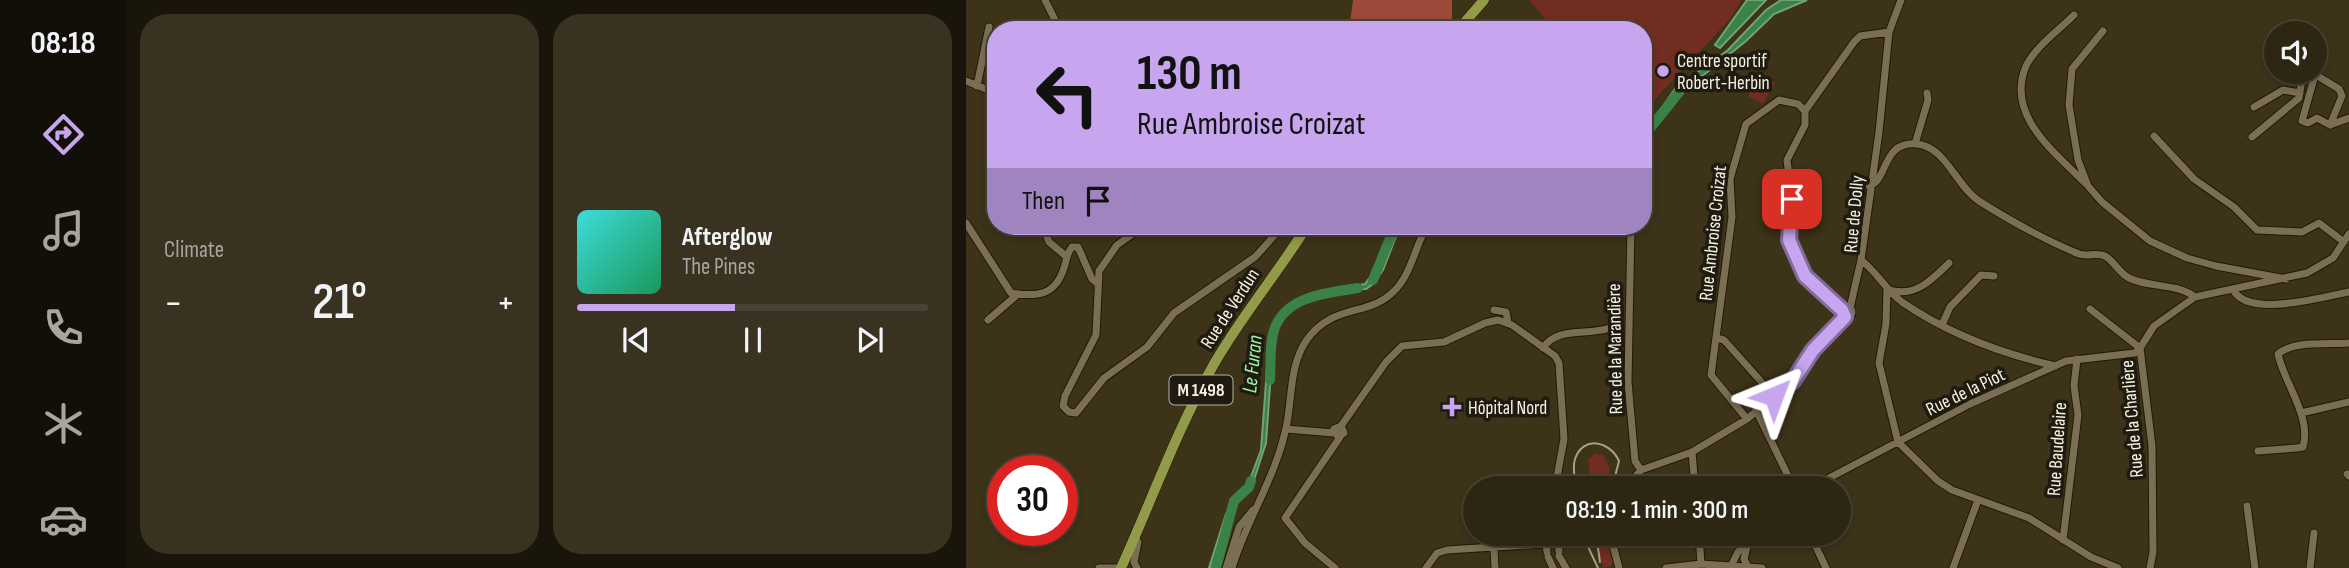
<!DOCTYPE html>
<meta charset="utf-8">
<style>
:root{--surface:#2d2613;--page:#393221;--text:#f1f3f6;--muted:#a7a5a0;--line:#484333;--accent:#c8a6ef}
body{margin:0;font-family:"Sofia Sans Condensed",sans-serif;background:var(--page);color:var(--text);height:100vh;display:flex;flex-direction:column;font-size:26px;white-space:nowrap}
*{box-sizing:border-box;margin:0}
p{font-size:23px;color:var(--muted)}
.icon{flex:none;width:38px;height:38px;fill:none;stroke:currentColor;stroke-width:2;stroke-linecap:round;stroke-linejoin:round}
.map{position:relative;flex:1;overflow:hidden}
.details{display:flex;flex-direction:column;gap:14px;padding:14px;background:#19150a;width:840px}
.details>*{flex:none}
.banner{position:absolute;left:21px;top:21px;width:665px;height:214px;border-radius:28px;box-shadow:0 4px 10px #0003,0 0 0 2px var(--line);background:#c8a6ef;color:#111;overflow:hidden}
.tools{position:absolute;left:1298px;top:21px;display:grid;gap:14px}
.tools a{display:grid;place-items:center;width:63px;height:63px;border-radius:50%;background:var(--surface);box-shadow:0 4px 10px #0003,0 0 0 2px var(--line);font-size:35px}
.speed{position:absolute;left:21px;top:455px;display:flex;gap:14px;font-size:35px;font-weight:700;text-align:center}
.speed>*{display:grid;place-content:center;width:91px;height:91px;border-radius:50%;background:var(--surface);box-shadow:0 4px 10px #0003,0 0 0 2px var(--line);line-height:1}
.speed .limit{border:10px solid #d22;background:#fff;color:#111}
.pin{position:absolute;display:grid;place-items:center;width:60px;height:60px;color:#fff;margin:-30px;border-radius:14px;box-shadow:0 4px 10px #0006}
.me{position:absolute;width:77px;margin:-38px;rotate:44deg;stroke-linejoin:round;filter:drop-shadow(0 0 5px #0008)}
.turn{display:flex;align-items:center;gap:24px;height:147px;padding:0 35px;font-size:32px}
.turn .icon{width:91px;height:91px;stroke-width:2.5}
.turn b{display:block;font-size:49px;line-height:60px}
.then{display:flex;align-items:center;height:66px;padding:0 35px;background:#0003;gap:14px;font-size:26px}
.big{font-size:52px;font-weight:600;line-height:1.1}
.details .card{flex:1;display:flex;flex-direction:column;justify-content:center;gap:10px;min-width:0;padding:0 24px;border-radius:28px;background:var(--page)}
.song{display:flex;align-items:center;gap:21px}
.cover{width:84px;height:84px;border-radius:10px;background:linear-gradient(135deg,hsl(180 70% 55%),hsl(150 70% 35%))}
.played{height:7px;border-radius:4px;background:linear-gradient(90deg,var(--accent) 45%,var(--line) 45%)}
.keys{display:flex;justify-content:space-around;direction:ltr}
.heat{display:flex;justify-content:space-between;align-items:center;font-size:38px;direction:ltr}
.details .tiles{flex:1;display:grid;gap:14px;grid-template-columns:repeat(2,1fr)}
.trip{position:absolute;left:497px;top:476px;width:388px;height:70px;border-radius:35px;background:var(--surface);box-shadow:0 4px 10px #0003,0 0 0 2px var(--line);font-weight:600;line-height:70px;text-align:center}
main{display:flex;flex:1;min-height:0}
.dock{display:flex;flex-direction:column;width:126px;justify-content:space-around;align-items:center;background:#120f08;color:var(--muted)}
.dock .icon{width:49px;height:49px}
.dock .active{color:var(--accent)}
.dock b{font-size:32px;color:var(--text)}
.map>svg:first-child{display:block}
.green{fill:#712d20}
.forest{fill:#9c4939}
.water{fill:#3a8248;stroke:#72a376;stroke-width:2}
.lines{fill:none;stroke-linecap:round;stroke-linejoin:round}
.river{stroke:#3a8248;stroke-width:10}
.minor-casing{stroke:#231a02;stroke-width:9}
.major-casing{stroke:#231a02;stroke-width:11}
.minor{stroke:#7a6f54;stroke-width:7}
.major{stroke:#929b49;stroke-width:10}
.tram{stroke:#a69f8a;stroke-width:2}
.route-casing{stroke:#826c9b;stroke-width:18}
.route{stroke:#c8a6ef;stroke-width:12}
.poi-dot{fill:#c8a6ef;stroke:#1f1b10;stroke-width:2.5}
.labels{text-anchor:middle;stroke-width:7;stroke-linejoin:round;paint-order:stroke}
.shield{fill:#1f1b10;stroke:#b6b1a2;stroke-width:2}
.shield-label{font-size:18px;font-weight:bold;fill:#f6f1e1}
.poi-label{font-size:19px;fill:#f6f1e1;stroke:#1f1b10;text-anchor:start}
.street-label{font-size:19px;fill:#f6f1e1;stroke:#1f1b10}
.water-label{font-size:21px;font-style:italic;fill:#97f8a7;stroke:#1f1b10}
</style>
<main>
<nav class="dock">
<b>08:18</b>
<svg class="icon active" aria-label="directions" viewBox="0 0 24 24"><path d="M12 3l9 9-9 9-9-9zM9 14v-3h6M13 9l2 2-2 2"/></svg>
<svg class="icon" aria-label="music" viewBox="0 0 24 24"><path d="M9 18V5l10-2v13"/><circle cx="6" cy="18" r="3"/><circle cx="16" cy="16" r="3"/></svg>
<svg class="icon" aria-label="phone" viewBox="0 0 24 24"><path d="M5 4h4l2 5-3 2q2 4 5 5l2-3 5 2v4C11 20 4 13 5 4z"/></svg>
<svg class="icon" aria-label="climate" viewBox="0 0 24 24"><path d="M12 3v18M4 7l16 10M4 17L20 7"/></svg>
<svg class="icon" aria-label="car" viewBox="0 0 24 24"><path d="M5 17H2v-5l4-1 3-4h7l3 4 3 1v5h-3M9 17h6M6 11h13"/><circle cx="7" cy="17" r="2"/><circle cx="17" cy="17" r="2"/></svg>
</nav>
<section class="details">
<div class="tiles">
<div class="card"><p>Climate</p>
<div class="heat"><a>−</a><b class="big">21°</b><a>+</a></div>
</div>
<div class="card">
<div class="song"><i class="cover"></i><div><b>Afterglow</b><p>The Pines</p></div></div>
<div class="played"></div>
<div class="keys"><svg class="icon" aria-label="previous" viewBox="0 0 24 24"><path d="M18 5L8 12l10 7zM5 5v14"/></svg><svg class="icon" aria-label="pause" viewBox="0 0 24 24"><path d="M8 5v14M16 5v14"/></svg><svg class="icon" aria-label="next" viewBox="0 0 24 24"><path d="M6 5l10 7-10 7zM19 5v14"/></svg></div>
</div>
</div>
</section>
<div class="map">
<svg width="1383" height="568" viewBox="0 0 1383 568">
<rect width="100%" height="100%" fill="#3c3319"/>
<path class="green" d="M563 0H776L764 19 677 112V30H589Z
M795 75 809 83 797 104 782 96Z
M629 453 638 456 644 468 640 488H625L622 460Z
M630 534H639L648 561 645 566 638 568 631 551Z"/>
<path class="forest" d="M387 0H486V20L477 30H383Z"/>
<path class="water" d="M781 0H800L754 48 749 45Z
M815 0H841L808 14 780 41 705 101 677 142 688 119 709 89 762 50 800 10Z
M427 226H434L417 270 407 284 400 289 373 290 346 297 320 312 313 323 307 343 300 443 285 489 268 506 247 568H243L260 514 269 499 280 490 295 450 302 355 307 324 318 309 346 294 399 284 418 258Z"/>
<g class="lines">
<path class="river" d="M677 137 714 91
M407 280 429 226
M304 380C305 365 303 339 310 325 324 295 363 293 392 288
M250 568 268 501 283 487 285 481"/>
<defs>
<path id="minor" d="M79 0 94 30
M1108 15C1093 30 1069 47 1060 66 1039 116 1089 152 1119 183
M1137 31 1106 69 1103 105 1112 160 1122 186 1136 202 1184 241 1221 258 1250 266 1320 279
M1345 72 1373 89 1376 96 1364 125
M1349 75 1336 121 1342 123 1351 118 1364 125
M0 81 30 93
M11 86 23 27
M1288 107 1317 90 1334 93
M839 111 888 42 894 36 923 32
M1364 125 1383 118
M1188 136 1228 179 1268 207 1291 230 1336 232 1353 223 1378 242
M1286 137 1333 98 1337 72
M949 144 962 100 961 93
M903 186C923 180 915 141 951 144 980 147 990 186 1013 201 1043 220 1079 240 1113 254 1121 257 1130 252 1139 256 1148 261 1153 273 1163 278 1183 288 1211 283 1229 297
M0 223 45 293C71 297 89 296 98 268 101 260 100 254 106 247H112L126 279 131 283
M77 226 83 242 101 257
M178 226 151 245 133 271 130 335 99 396 97 406 103 412 110 413 138 378 181 347 208 313 289 257 317 226
M665 226 662 382 669 461 675 470
M895 260C910 271 920 290 936 302 981 333 1037 354 1090 366
M983 263C965 281 947 299 921 289L920 324 913 363 932 442 972 481 986 490 1063 518 1125 557 1152 568
M1267 289C1280 319 1357 297 1383 292
M876 312a5 5 0 1 1 10 0a5 5 0 1 1-10 0Z
M884 308 895 260 913 132 923 32 935 0
M1124 309 1174 348
M528 310 540 312 542 323
M22 320 52 294
M976 325 984 307 1015 275 1028 276
M750 338 758 340 808 396
M577 348C591 326 621 336 644 328
M790 410 828 488
M1335 413 1383 402
M781 419 745 375 766 217 764 179 780 124 813 100 832 104 839 111V125L821 160 826 199 823 240 839 276 876 310
M375 426 378 433 372 437 368 429 375 426 420 362 436 346 478 342 519 323 532 320 546 325 589 356 593 363 598 439 589 488
M320 429 368 433
M1292 451 1331 448 1337 447C1346 417 1318 383 1312 354 1328 340 1362 345 1383 343
M726 452 729 488
M1381 474 1383 476
M660 488 675 470 726 452 781 419 827 381 847 350 879 317
M844 488 1004 404 1100 361 1169 353 1174 348
M1281 506 1289 568
M579 534 581 552
M591 534 593 551
M644 534 653 568
M733 534 735 564
M844 534 860 568
M169 537 172 542 168 562 171 568
M1097 540 1112 415 1108 386 1111 359
M528 549 529 568
M593 556 600 568
M582 557 587 568
M766 564 772 552 790 534
M781 565 778 559 782 543
M133 568H155
M260 568 273 527 287 510
M266 568C281 518 311 476 321 423 326 396 324 365 340 341 366 303 402 317 427 292 445 276 449 246 461 226
M369 568 339 543 319 518 374 437
M460 568 471 553 481 550 593 543
M700 568 735 564 796 568
M987 568 1012 500
M1184 568 1187 552 1186 446 1174 348 1188 326 1229 297 1341 273 1367 258 1383 234
M1344 568 1348 533"/>
<path id="major" d="M492 30 518 0
M155 568C186 500 211 429 248 364 276 315 312 273 341 226"/>
</defs>
<use href="#minor" class="minor-casing"/>
<use href="#major" class="major-casing"/>
<use href="#minor" class="minor"/>
<use href="#major" class="major"/>
<path class="tram" d="M610 488C609 479 606 468 609 459 617 435 644 441 653 461L646 488
M616 534 632 568
M630 534 634 562"/>
</g>
<g class="lines">
<defs>
<path id="route" d="M808 396 827 381 847 350 879 317 876 310 839 276 823 240 826 199"/>
</defs>
<use href="#route" class="route-casing"/>
<use href="#route" class="route"/>
</g>
<g class="poi-dot">
<circle cx="697" cy="71" r="7"/>
<path d="M482.5 396.5h7v7h7v7h-7v7h-7v-7h-7v-7h7z"/>
</g>
<g class="labels">
<rect class="shield" x="203.5" y="375.5" width="63" height="29" rx="5"/>
<g class="shield-label">
<text x="235" y="396">M 1498</text>
</g>
<g class="poi-label">
<text x="711" y="67">Centre sportif<tspan x="711" dy="22">Robert-Herbin</tspan></text>
<text x="502" y="414">Hôpital Nord</text>
</g>
<g class="street-label">
<text transform="translate(887 214) rotate(-85)" y="7">Rue de Dolly</text>
<text transform="translate(746 233) rotate(-84)" y="7">Rue Ambroise Croizat</text>
<text transform="translate(263 308) rotate(-57)" y="7">Rue de Verdun</text>
<text transform="translate(648 349) rotate(-91)" y="7">Rue de la Marandière</text>
<text transform="translate(999 391) rotate(-26)" y="7">Rue de la Piot</text>
<text transform="translate(1165 419) rotate(-95)" y="7">Rue de la Charlière</text>
<text transform="translate(1090 449) rotate(-86)" y="7">Rue Baudelaire</text>
</g>
<g class="water-label">
<text transform="translate(286 364) rotate(-84)" y="7">Le Furan</text>
</g>
</g>
</svg>
<div class="tools">
<a><svg class="icon" aria-label="sound" viewBox="0 0 24 24"><path d="M4 9h4l5-4v14l-5-4H4zM17 9q2 3 0 6"/></svg></a>
</div>
<div class="speed"><div class="limit">30</div></div>
<div class="pin" style="left:826px;top:199px;background:#d93025"><svg class="icon" aria-label="arrive" viewBox="0 0 24 24"><path d="M6 21V4h12l-3 4 3 4H6"/></svg></div>
<svg class="me" style="left:808px;top:396px" viewBox="-20 -20 40 40"><path d="M0-17L14 15 0 8-14 15z" fill="#c8a6ef" stroke="#fff" stroke-width="4"/></svg>
<div class="trip">08:19 · 1 min · 300 m</div>
<div class="banner">
<div class="turn"><svg class="icon" aria-label="left" viewBox="0 0 24 24"><path d="M17 20v-9H6M10 6l-5 5 5 5"/></svg><div><b>130 m</b>Rue Ambroise Croizat</div></div>
<div class="then">Then<svg class="icon" aria-label="arrive" viewBox="0 0 24 24"><path d="M6 21V4h12l-3 4 3 4H6"/></svg></div>
</div>
</div>
</main>
